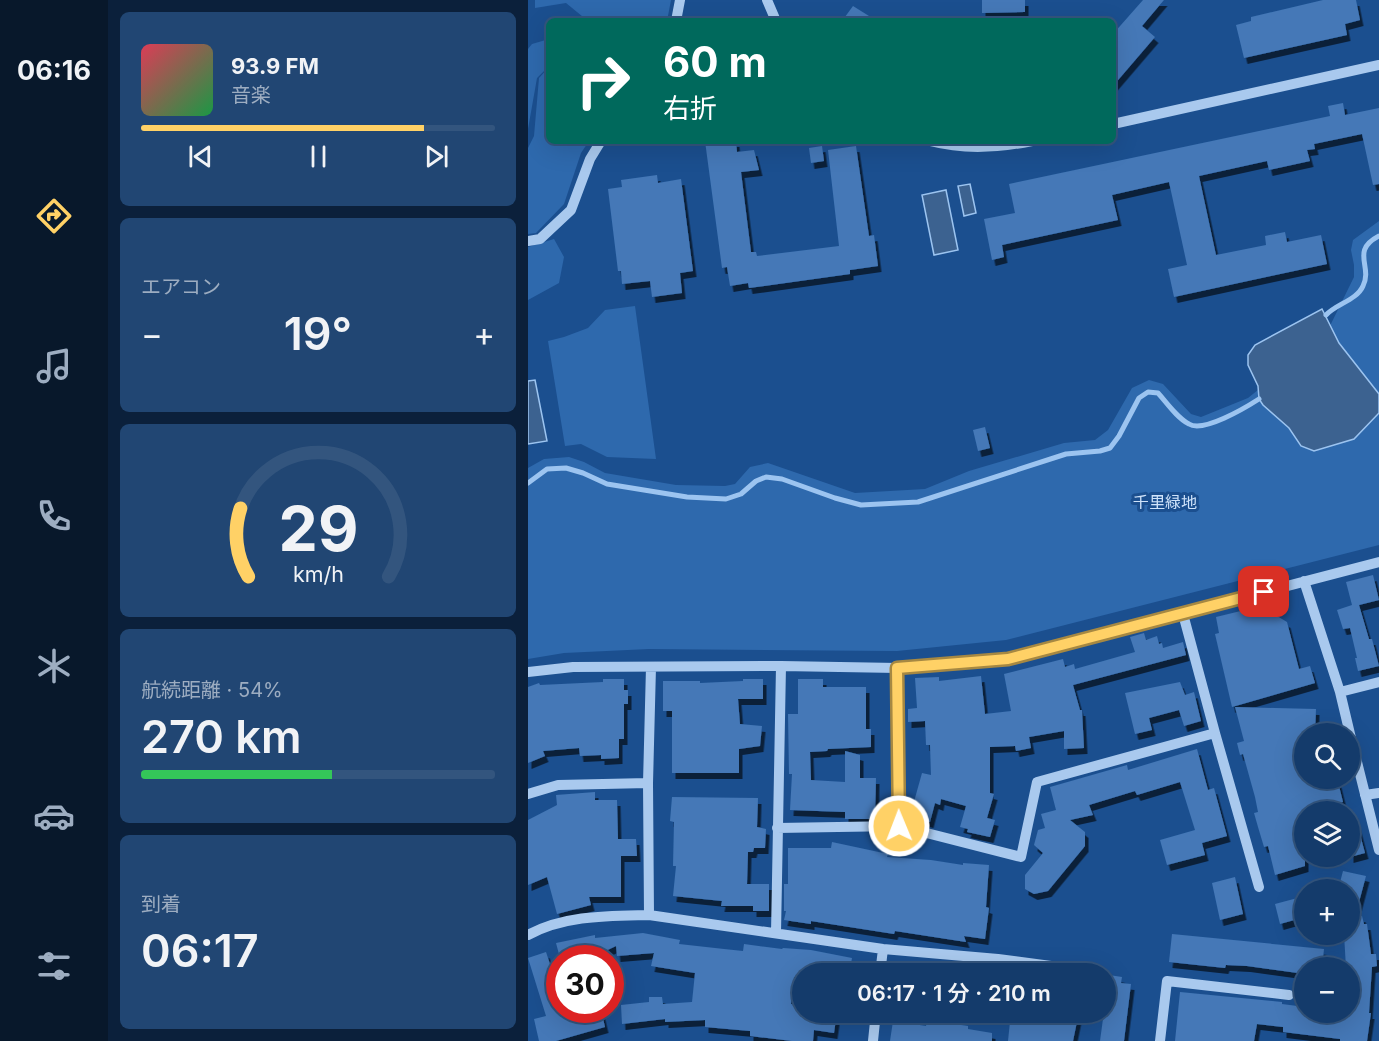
<!DOCTYPE html>
<html lang="ja">
<meta charset="utf-8">
<style>
:root{--surface:#143b6b;--page:#214673;--text:#f1f3f6;--muted:#9dadc1;--line:#33557e;--accent:#ffd166}
body{margin:0;font-family:Inter,"Noto Sans JP",sans-serif;background:var(--page);color:var(--text);height:100vh;display:flex;flex-direction:column;font-size:22px;white-space:nowrap}
*{box-sizing:border-box;margin:0}
p{font-size:20px;color:var(--muted)}
.icon{flex:none;width:33px;height:33px;fill:none;stroke:currentColor;stroke-width:2;stroke-linecap:round;stroke-linejoin:round}
.map{position:relative;flex:1;overflow:hidden}
.panel{display:flex;flex-direction:column;gap:12px;padding:12px;background:#0b203b;width:420px}
.panel>*{flex:none}
.guide{position:absolute;left:18px;top:18px;width:570px;height:126px;border-radius:9px;box-shadow:0 6px 24px #0002,0 0 0 2px var(--line);background:#00695c;color:#fff;overflow:hidden}
.buttons{position:absolute;left:766px;top:723px;display:grid;gap:12px}
.buttons a{display:grid;place-items:center;width:66px;height:66px;border-radius:50%;background:var(--surface);box-shadow:0 6px 24px #0002,0 0 0 2px var(--line);font-size:30px}
.speed{position:absolute;left:18px;top:945px;display:flex;gap:12px;font-size:30px;font-weight:700;text-align:center}
.speed>*{display:grid;place-content:center;width:78px;height:78px;border-radius:50%;background:var(--surface);box-shadow:0 6px 24px #0002,0 0 0 2px var(--line);line-height:1}
.speed .limit{border:9px solid #d22;background:#fff;color:#111}
.pin{position:absolute;display:grid;place-items:center;width:51px;height:51px;color:#fff;margin:-26px;border-radius:12px;box-shadow:0 3px 9px #0006}
.me{position:absolute;width:66px;margin:-33px;rotate:359deg;stroke-linejoin:round;filter:drop-shadow(0 0 4px #0008)}
.turn{display:flex;align-items:center;gap:21px;height:126px;padding:0 18px;font-size:27px}
.turn .icon{width:78px;height:78px;stroke-width:2.5}
.turn b{display:block;font-size:42px;line-height:51px}
.big{font-size:45px;font-weight:600;line-height:1.1}
.panel .card{flex:1;display:flex;flex-direction:column;justify-content:center;gap:9px;min-width:0;padding:0 21px;border-radius:9px;background:var(--page)}
.panel .dial{align-items:center;gap:0}
.dial svg{height:156px;overflow:visible;fill:none;stroke:var(--line);stroke-width:7;stroke-linecap:round;text-anchor:middle}
.dial text{fill:var(--text);stroke:none}
.song{display:flex;align-items:center;gap:18px}
.cover{width:72px;height:72px;border-radius:9px;background:linear-gradient(135deg,hsl(350 70% 55%),hsl(140 70% 35%))}
.played{height:6px;border-radius:3px;background:linear-gradient(90deg,var(--accent) 80%,var(--line) 80%)}
.keys{display:flex;justify-content:space-around;direction:ltr}
.heat{display:flex;justify-content:space-between;align-items:center;font-size:33px;direction:ltr}
.charge{height:9px;border-radius:4px;background:linear-gradient(90deg,#34c759 54%,var(--line) 0)}
.trip{position:absolute;left:264px;top:963px;width:324px;height:60px;border-radius:30px;background:var(--surface);box-shadow:0 6px 24px #0002,0 0 0 2px var(--line);font-weight:600;line-height:60px;text-align:center}
main{display:flex;flex:1;min-height:0}
.dock{display:flex;flex-direction:column;width:108px;justify-content:space-around;align-items:center;background:#08182b;color:var(--muted)}
.dock .icon{width:42px;height:42px}
.dock .active{color:var(--accent)}
.dock b{font-size:27px;color:var(--text)}
.map>svg:first-child{display:block}
.green{fill:#2e69ad}
.water{fill:#3c6290;stroke:#9cc4f0;stroke-width:1.5}
.lines{fill:none;stroke-linecap:round;stroke-linejoin:round}
.stream{stroke:#9cc4f0;stroke-width:5}
.building{fill:#4478b7;filter:url(#shadow)}
.minor{stroke:#a9c9ee;stroke-width:10}
.route-casing{stroke:#a68842;stroke-width:15}
.route{stroke:#ffd166;stroke-width:10}
.labels{text-anchor:middle;stroke-width:6;stroke-linejoin:round;paint-order:stroke}
.park-label{font-size:16px;fill:#cfe3fa;stroke:#1b4f8f}
</style>
<main>
<nav class="dock">
<b>06:16</b>
<svg class="icon active" aria-label="directions" viewBox="0 0 24 24"><path d="M12 3l9 9-9 9-9-9zM9 14v-3h6M13 9l2 2-2 2"/></svg>
<svg class="icon" aria-label="music" viewBox="0 0 24 24"><path d="M9 18V5l10-2v13"/><circle cx="6" cy="18" r="3"/><circle cx="16" cy="16" r="3"/></svg>
<svg class="icon" aria-label="phone" viewBox="0 0 24 24"><path d="M5 4h4l2 5-3 2q2 4 5 5l2-3 5 2v4C11 20 4 13 5 4z"/></svg>
<svg class="icon" aria-label="climate" viewBox="0 0 24 24"><path d="M12 3v18M4 7l16 10M4 17L20 7"/></svg>
<svg class="icon" aria-label="car" viewBox="0 0 24 24"><path d="M5 17H2v-5l4-1 3-4h7l3 4 3 1v5h-3M9 17h6M6 11h13"/><circle cx="7" cy="17" r="2"/><circle cx="17" cy="17" r="2"/></svg>
<svg class="icon" aria-label="filters" viewBox="0 0 24 24"><path d="M4 7h16M4 17h16"/><circle cx="9" cy="7" r="2"/><circle cx="15" cy="17" r="2"/></svg>
</nav>
<section class="panel">
<div class="card">
<div class="song"><i class="cover"></i><div><b>93.9 FM</b><p>音楽</p></div></div>
<div class="played"></div>
<div class="keys"><svg class="icon" aria-label="previous" viewBox="0 0 24 24"><path d="M18 5L8 12l10 7zM5 5v14"/></svg><svg class="icon" aria-label="pause" viewBox="0 0 24 24"><path d="M8 5v14M16 5v14"/></svg><svg class="icon" aria-label="next" viewBox="0 0 24 24"><path d="M6 5l10 7-10 7zM19 5v14"/></svg></div>
</div>
<div class="card"><p>エアコン</p>
<div class="heat"><a>−</a><b class="big">19°</b><a>+</a></div>
</div>
<div class="card dial"><svg viewBox="0 0 100 80">
<path d="M14 69A42 42 0 1 1 86 69"/>
<path d="M14 69A42 42 0 0 1 10 34" stroke="#ffd166"/>
<text x="50" y="56" font-size="32" font-weight="700">29</text>
<text x="50" y="72" font-size="11">km/h</text>
</svg></div>
<div class="card"><p>航続距離 · 54%</p><b class="big">270 km</b><div class="charge"></div></div>
<div class="card"><p>到着</p><b class="big">06:17</b></div>
</section>
<div class="map">
<svg width="851" height="1041" viewBox="0 0 851 1041">
<defs>
<filter id="shadow"><feDropShadow dx="3.5" dy="6" stdDeviation="0" flood-color="#0009"/></filter>
</defs>
<rect width="100%" height="100%" fill="#1b4f8f"/>
<path class="green" d="M7 0H143L139 21H60L38 3 7 8Z
M21 39V66L9 78 0 129V49L4 44Z
M21 67V141H61L53 153 36 204 8 233 0 234V148L6 136 11 78Z
M851 221V545L478 640 369 651 121 649 36 653 0 659V468L16 459 41 457 56 462 77 473 148 485 197 486 207 484 222 467 240 463 327 493 397 489 441 471 536 443 567 440 580 430 604 388 621 380 635 384 663 414 673 417 720 398 797 336 826 277V265L823 250 825 240Z
M26 239 36 257 31 283 0 300V247Z
M107 306 128 459 79 457 53 444 37 446 20 341 36 337 60 328 77 310Z"/>
<path class="water" d="M442 184 448 213 436 216 430 186Z
M418 190 430 250 406 255 394 195Z
M794 309 811 343 851 394V413L826 439 786 451 773 446 761 428 735 405 731 399 730 386 720 365V355L727 345Z
M7 380 19 441 0 444V381Z"/>
<g class="lines">
<path class="stream" d="M798 315C808 304 829 300 835 286 845 266 822 251 851 236
M0 483 19 469 38 468 55 473 79 484 159 497 198 499 213 494 228 481 238 477 254 479 307 498 333 505 390 502 538 454 572 451 582 448 591 436 611 398 620 392 630 393C639 403 649 418 661 424 675 433 717 408 731 399"/>
</g>
<path class="building" d="M454 0H497V12L454 13Z
M615 0H636L614 26 627 37 585 86V34Z
M795 0H828L832 20 817 24 819 35 716 58 708 25 723 21V17Z
M325 6 349 21H314Z
M815 103 817 115 851 108V184L845 185 834 134 786 144 787 149 779 150 782 161 741 170 739 161 671 176 688 255 738 245 737 236 757 232 759 242 793 235 799 264 646 297 640 269 659 265 641 182 584 195 590 220 474 245 476 257 464 260 456 219 487 213 481 184 802 116 800 106Z
M177 141H208L209 152 226 150 231 170 213 172 223 252H228L229 256 311 246 300 150 328 146 341 236 346 235 350 266 322 270V274L221 288 220 283 202 286 199 267 194 268Z
M294 146 296 161 283 163 281 148Z
M129 175 130 183 153 179 165 271 152 273 154 293 124 297 122 281 94 284 93 271H90L80 189 94 187 93 180Z
M457 427 462 448 450 451 445 430Z
M845 575 851 600 831 605 841 639H844L851 666 830 671 827 658H829L822 628 815 629 809 610 824 605 818 582Z
M725 608 727 613 739 610 759 622 771 669 782 666 787 683 704 707 687 634 691 633 688 617Z
M616 633 618 640 629 636 631 644 634 643 635 648 655 642 658 655 545 685 552 710H554L556 748 536 749V731L501 737 503 748 488 751 487 746 462 747V793L466 794 459 818 467 820 462 837 439 832 440 829 432 827 438 806 413 799 412 805 407 803 402 822 382 816 394 773 403 775 402 745H398L397 721 380 722V709L389 708 387 678 411 677V681L453 676 457 714 483 711 476 674 535 659 537 667 546 664 547 669 607 652 602 637Z
M75 679H96V690H100V704H96V739H91V758L73 759V755L52 756 51 748 15 751 17 756 0 763V687L11 683 12 685 75 682Z
M215 679H235V699H210L212 724 234 726 232 746 211 749V773H144V711H135V681H172V683L215 681Z
M270 679H295V687H338V729H343V747L300 749 299 751 282 752 283 780 317 782V751L332 755V778H348L347 819H317V812L262 810 264 774H261L260 714H270Z
M652 682 657 695 666 692 673 721 656 726 651 710 621 718 624 730 607 734 597 693Z
M707 707 788 709 787 734H777V778H809L815 802 800 806 801 812H777V866L747 875 740 846 736 847 730 827 726 813 730 812 727 797 715 754 712 755 709 743 716 741Z
M669 749 680 790 686 788 699 836 674 843 677 855 639 865 632 840 667 830 652 782 609 795 607 791 561 805 565 815 542 820 557 832V846L520 891 506 894 497 889V875L515 853 506 845 510 830 517 828 513 814 528 810 522 787 599 765 600 770Z
M67 792V800H89L90 839H108L109 856H93V897H61L63 905 29 914 19 877 0 885V820L29 805 28 795Z
M144 797 230 798 229 827 238 829 237 848H226L225 852H220L219 884H241V911H225V906H193L194 901 145 896 148 866H145L146 822 142 821Z
M826 812 837 853 822 857V813Z
M304 842 360 854 359 857 403 860 435 865V863L461 865 458 907 461 908 457 939 436 936 438 942 367 931 366 934 283 921V924L256 920 258 911H256V884H260V848H303Z
M815 871 838 876 827 917 834 916 836 924H839L843 954H848L849 966 844 967 841 1013H843L839 1041H812V1039L755 1032V1027L729 1024 726 1041H647L652 992 754 1002V1004L777 1007V1012H822V968H818L816 934H822V890H810Z
M707 877 715 914 692 920 684 883Z
M777 896V917L752 924 747 904Z
M115 933 152 940 151 944 196 949 215 951 216 944 254 949 255 948 283 950 324 958 321 974H274V978L266 977 263 1004 274 1006V1012H309L306 1033 286 1030 285 1041H264L222 1036V1031L177 1027V1020L137 1022V1019L94 1024 93 1005 121 1002V997H134L135 1004 164 1002 167 973 123 966 126 953 89 956 88 946 63 958H32L28 943 67 935V938Z
M644 934 796 949 794 968H777V974L719 966 698 965 697 968 641 962Z
M18 952 32 994V1010H73L77 1027 28 1041H11L6 1019 18 1016 0 958Z
M581 975 594 977 593 983 603 984 596 1041H572Z
M483 1012H551L545 1041H480Z
M399 1020 440 1026V1029L464 1033V1041H362L365 1021 398 1026Z"/>
<g class="lines">
<path class="minor" d="M239 0 248 21
M148 21 152 0
M585 124 851 65
M402 141C436 150 470 148 504 141
M0 241 12 239 43 210 62 159 73 141
M776 581 812 692 822 734
M123 667 120 783 121 915 355 949 470 959 523 966
M370 668 371 826 493 857 509 782 687 733 655 614
M0 672 45 667 253 666 370 668 480 659 851 562
M812 692 851 682
M687 733 731 887
M822 734 851 850
M0 794 30 785 120 783
M837 795 851 793
M249 828 371 826
M248 933 253 666
M0 935C37 915 80 916 121 915
M352 974 355 949
M345 1041 348 1012
M632 1041 639 981 761 995"/>
</g>
<g class="lines">
<defs>
<path id="route" d="M371 826 369 668 480 659 736 592"/>
</defs>
<use href="#route" class="route-casing"/>
<use href="#route" class="route"/>
</g>
<g class="labels">
<g class="park-label">
<text x="637" y="508">千里緑地</text>
</g>
</g>
</svg>
<div class="buttons">
<a><svg class="icon" aria-label="search" viewBox="0 0 24 24"><circle cx="10" cy="10" r="6"/><path d="M15 15l6 6"/></svg></a>
<a><svg class="icon" aria-label="layers" viewBox="0 0 24 24"><path d="M12 4l9 5-9 5-9-5zM3 14l9 5 9-5"/></svg></a>
<a>+</a>
<a>−</a>
</div>
<div class="speed"><div class="limit">30</div></div>
<div class="pin" style="left:736px;top:592px;background:#d93025"><svg class="icon" aria-label="arrive" viewBox="0 0 24 24"><path d="M6 21V4h12l-3 4 3 4H6"/></svg></div>
<svg class="me" style="left:371px;top:826px" viewBox="-20 -20 40 40"><circle r="17" fill="#ffd166" stroke="#fff" stroke-width="3"/><path d="M0-11L8 9 0 5-8 9z" fill="#fff"/></svg>
<div class="trip">06:17 · 1 分 · 210 m</div>
<div class="guide">
<div class="turn"><svg class="icon" aria-label="right" viewBox="0 0 24 24"><path d="M7 20v-9h11M14 6l5 5-5 5"/></svg><div><b>60 m</b>右折</div></div>
</div>
</div>
</main>
